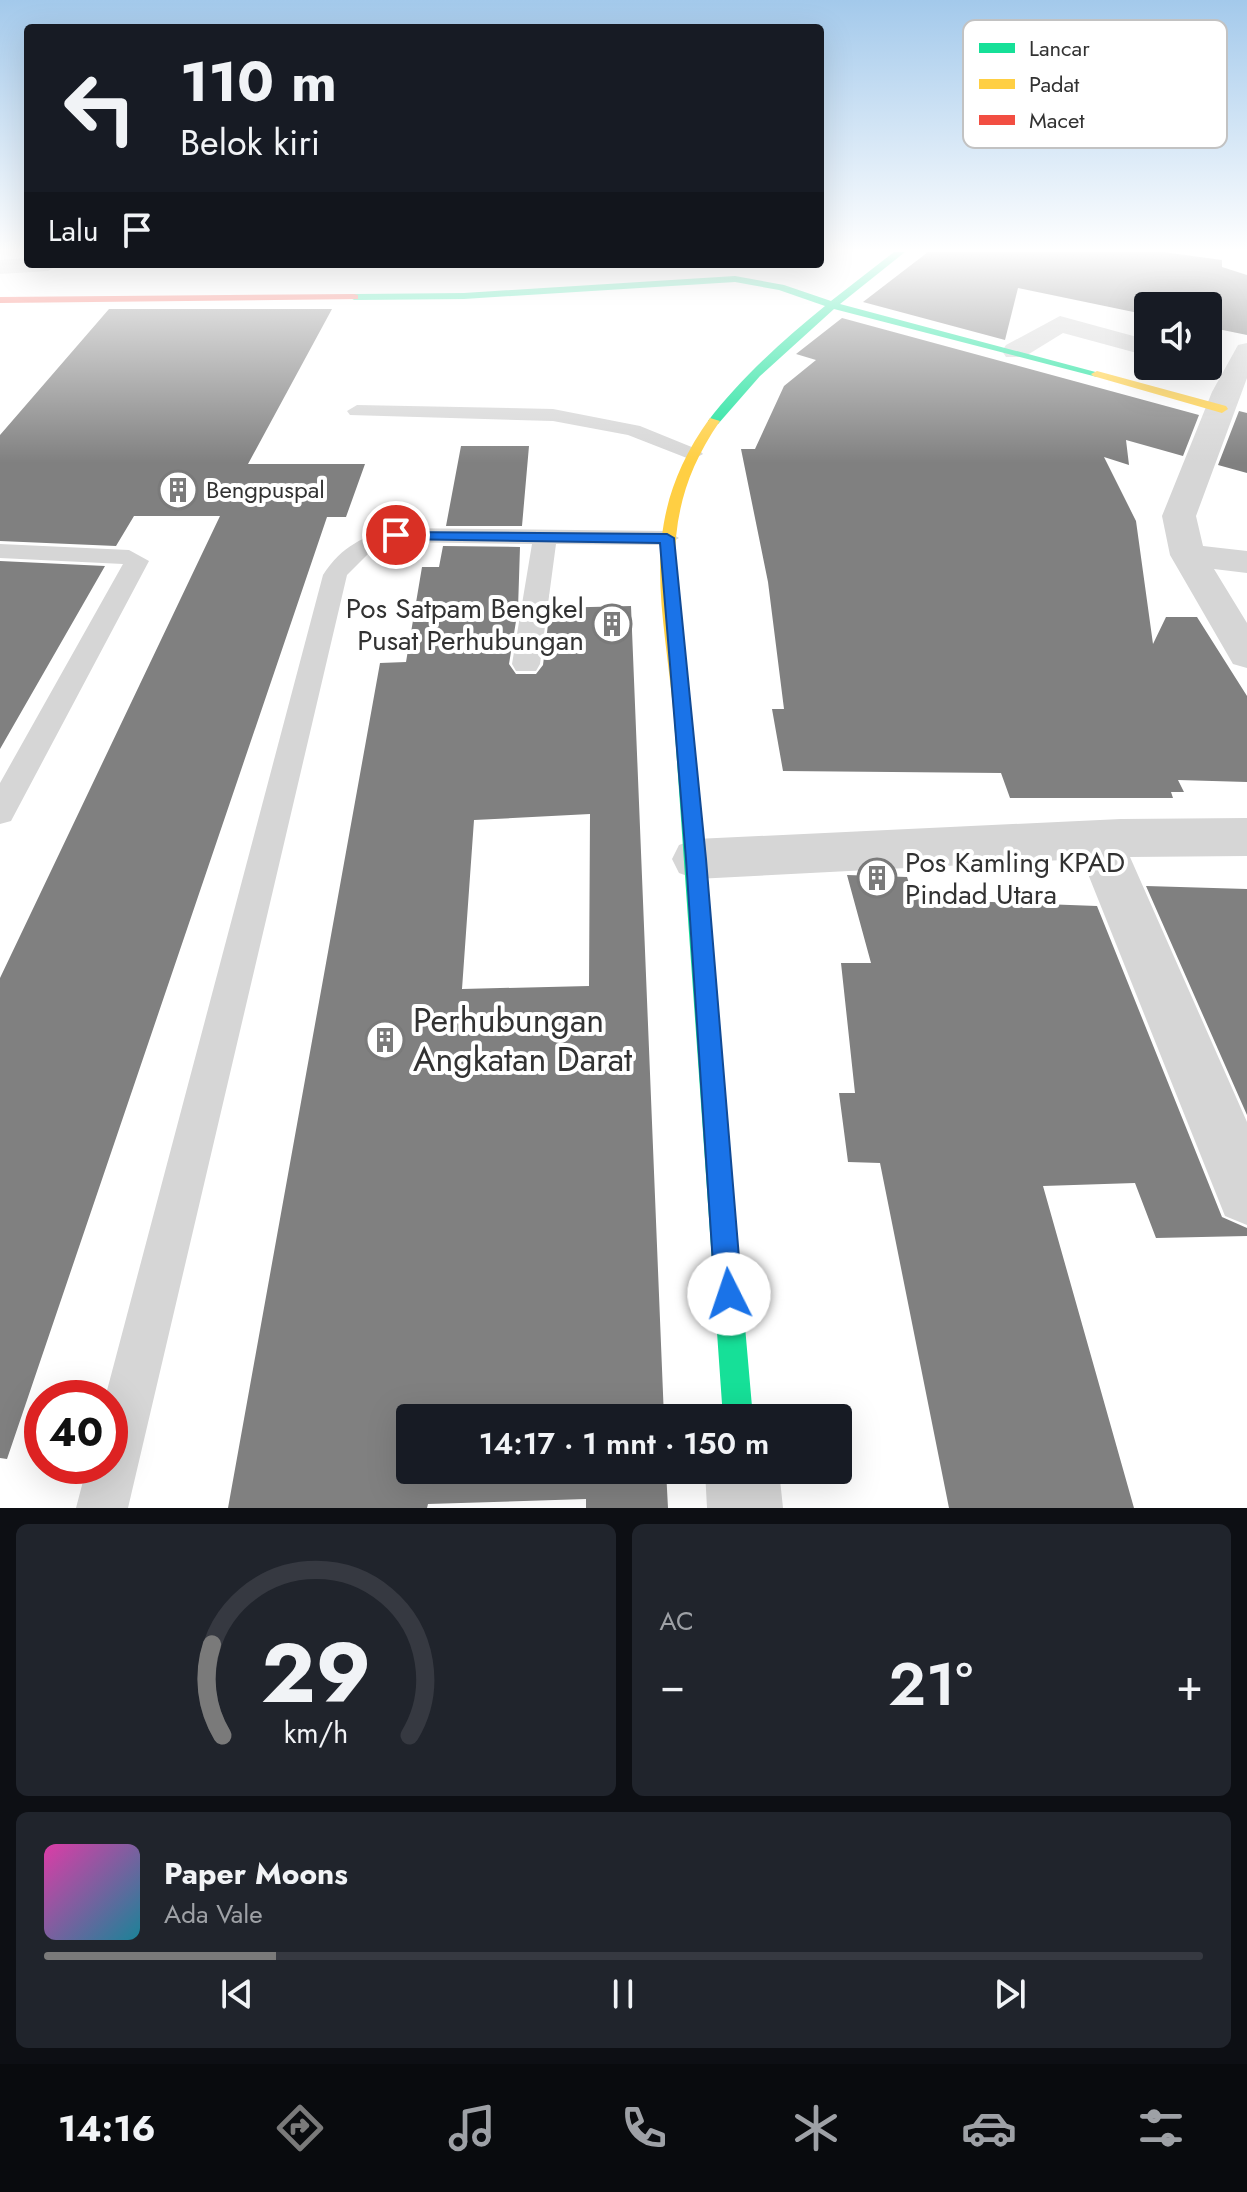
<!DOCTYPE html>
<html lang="id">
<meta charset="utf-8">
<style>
:root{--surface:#171b24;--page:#20242c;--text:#f1f3f6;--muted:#9ea1a6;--line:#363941;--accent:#7a7a7a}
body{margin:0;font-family:Jost,sans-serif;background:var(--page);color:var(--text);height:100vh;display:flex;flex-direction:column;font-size:30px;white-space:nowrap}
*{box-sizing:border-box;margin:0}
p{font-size:26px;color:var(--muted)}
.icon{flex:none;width:44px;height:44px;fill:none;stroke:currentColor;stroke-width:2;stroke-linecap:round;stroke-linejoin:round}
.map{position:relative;height:1508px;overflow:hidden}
.details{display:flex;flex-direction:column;gap:16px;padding:16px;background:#0d0f14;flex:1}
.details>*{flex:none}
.top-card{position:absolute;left:24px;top:24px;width:800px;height:244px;border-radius:8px;box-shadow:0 8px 32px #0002;background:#171b24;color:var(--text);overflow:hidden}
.buttons{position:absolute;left:1134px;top:292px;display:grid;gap:16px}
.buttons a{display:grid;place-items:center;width:88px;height:88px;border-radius:8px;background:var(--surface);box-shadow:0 8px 32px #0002;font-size:40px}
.speed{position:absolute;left:24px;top:1380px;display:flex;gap:16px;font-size:40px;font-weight:700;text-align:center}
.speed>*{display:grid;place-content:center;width:104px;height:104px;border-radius:50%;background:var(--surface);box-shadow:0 8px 32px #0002;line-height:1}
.speed .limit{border:12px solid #d22;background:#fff;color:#111}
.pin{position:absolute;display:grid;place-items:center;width:68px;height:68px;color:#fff;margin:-34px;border:4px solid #fff;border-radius:50%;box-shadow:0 2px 8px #0007}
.me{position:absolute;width:88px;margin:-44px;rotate:356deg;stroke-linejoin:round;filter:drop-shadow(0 0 6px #0008)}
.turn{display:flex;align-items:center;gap:28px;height:168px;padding:0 24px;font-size:36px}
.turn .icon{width:104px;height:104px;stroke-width:2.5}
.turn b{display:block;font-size:56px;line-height:68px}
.then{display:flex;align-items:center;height:76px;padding:0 24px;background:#0003;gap:16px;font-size:30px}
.big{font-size:60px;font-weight:600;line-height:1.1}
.details .card{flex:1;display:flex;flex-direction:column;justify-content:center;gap:12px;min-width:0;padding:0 28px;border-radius:12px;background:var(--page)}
.details .dial{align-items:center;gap:0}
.dial svg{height:208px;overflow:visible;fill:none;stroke:var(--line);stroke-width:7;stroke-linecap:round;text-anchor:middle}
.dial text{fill:var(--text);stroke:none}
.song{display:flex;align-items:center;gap:24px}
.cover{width:96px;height:96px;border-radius:12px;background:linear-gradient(135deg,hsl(320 70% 55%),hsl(190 70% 35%))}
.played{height:8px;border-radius:4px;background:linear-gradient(90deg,var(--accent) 20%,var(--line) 20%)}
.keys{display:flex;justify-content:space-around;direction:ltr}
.heat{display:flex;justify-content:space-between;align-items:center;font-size:44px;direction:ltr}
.details .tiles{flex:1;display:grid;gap:16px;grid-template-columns:1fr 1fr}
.card:last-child{grid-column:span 2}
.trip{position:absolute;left:396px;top:1404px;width:456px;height:80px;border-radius:8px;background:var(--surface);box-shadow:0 8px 32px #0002;font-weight:600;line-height:80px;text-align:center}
.tab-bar{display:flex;height:128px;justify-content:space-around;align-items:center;background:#090b0e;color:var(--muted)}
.tab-bar .icon{width:56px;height:56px}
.tab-bar .selected{color:var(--accent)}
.tab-bar b{font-size:36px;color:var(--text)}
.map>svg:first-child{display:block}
.building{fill:#808080;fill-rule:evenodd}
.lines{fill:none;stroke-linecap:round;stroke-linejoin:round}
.lane{fill:#d6d6d6;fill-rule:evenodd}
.street{fill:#d6d6d6;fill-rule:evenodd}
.fast{fill:#16e098;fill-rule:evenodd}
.slow{fill:#ffcf43;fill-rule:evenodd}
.jam{fill:#f24e42;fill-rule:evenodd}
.route{fill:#1a73e8;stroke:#114b97;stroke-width:2}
.labels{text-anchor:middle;stroke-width:8;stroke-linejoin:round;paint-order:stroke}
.far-poi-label{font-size:24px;fill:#323232;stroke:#fff;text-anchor:start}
.poi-label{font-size:28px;fill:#323232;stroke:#fff;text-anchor:end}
.near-poi-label{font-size:34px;fill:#323232;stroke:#fff;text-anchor:start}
.key{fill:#fff;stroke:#c2c2c2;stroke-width:2}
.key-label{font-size:22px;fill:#323232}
</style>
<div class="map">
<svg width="1247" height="1508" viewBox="0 0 1247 1508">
<rect width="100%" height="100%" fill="#fff"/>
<path class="building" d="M928 252H1163L1222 260V267L1247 275V335L1208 327V306H1148V315L1018 288 1005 340 863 302Z
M109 309H332L248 464H365L346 517H327L7 1459 0 1458V978L220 516H134L116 546 0 541V435Z
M842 318 1199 415 1183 456 1126 440 1129 465 1104 457 1136 521 1153 644 1166 617H1197L1247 696V782L1178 780 1184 792H1171L1173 798H1010L1001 773 783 771 772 709H784L768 582 741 449H755L784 386 816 360 796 354Z
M1239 411 1247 413V473L1218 465Z
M461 446H529L522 526H446Z
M443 546 520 547 518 609 509 664 516 674H536L543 665 550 608 631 606 664 1418H410V1470H666L668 1508H586V1499L428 1504 427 1508H228L380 663 406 662 422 567H439ZM590 814 589 986 462 989 474 820Z
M0 561 105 566 0 749Z
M847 875 907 877 914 899 1097 906 1222 1217 1247 1228V1236L1156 1238 1135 1183 1043 1186 1134 1508H949L880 1163 848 1162 839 1093H855L841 963H871Z
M1146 886 1247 889V1115Z"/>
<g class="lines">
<path class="lane" d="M357 405 553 409 640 426 699 450 703 454 692 460 628 435 553 421 350 415 347 411Z
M396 528 667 531 679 538 667 545 556 544 540 664 536 671H516L512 664 532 544 396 542 369 553 347 575 128 1508H76L87 1466H110V1398H105L323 575C342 546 363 536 396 528Z
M0 544 129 550 149 561 11 821 0 824V783L123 564 0 558Z"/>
<path class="street" d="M28 258V264H59L48 271 0 274V260Z
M1060 316 1148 340V356L1063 333 1024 357H1006L1002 351 1006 345Z
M1247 343V378L1196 516 1203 546 1247 551V573L1214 569 1247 623V668L1233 664 1170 555 1162 516 1212 392 1238 345Z
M1247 818V856L1130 857 1247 1122V1225L1225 1216 1082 859 696 879 679 873 672 859 679 845 696 839 1121 819Z
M705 1470H779L783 1508H707Z"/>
<path class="fast" d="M894 252H905L840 304 1103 374 1097 377 834 309 760 376 718 424 714 425 708 421C741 378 783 340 825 306L779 290 735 282 464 299 354 300 349 297 354 294 464 293 735 276 784 285 831 301Z
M683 713 692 719 753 1418H723L674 719Z"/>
<path class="slow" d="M1097 371 1226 406 1228 409 1222 413 1093 376 1091 374Z
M710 418 720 421C649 523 680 606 692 719L683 725 674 719C664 603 635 522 710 418Z"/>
<path class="jam" d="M354 294 358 295V299L0 303V297Z"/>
</g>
<linearGradient id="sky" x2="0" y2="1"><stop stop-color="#a3c9eb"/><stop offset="0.54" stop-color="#fff"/><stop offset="1" stop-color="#fff" stop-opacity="0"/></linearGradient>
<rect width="1247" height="463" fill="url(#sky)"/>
<path class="route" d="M391 532 667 534 674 538 706 859 742 1294 738 1303 729 1307 719 1303 715 1294 686 859 660 543 396 539 389 535Z"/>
<defs>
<symbol id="building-ring" viewBox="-11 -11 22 22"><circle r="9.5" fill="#fff" stroke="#7a7a7a" stroke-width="1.5"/><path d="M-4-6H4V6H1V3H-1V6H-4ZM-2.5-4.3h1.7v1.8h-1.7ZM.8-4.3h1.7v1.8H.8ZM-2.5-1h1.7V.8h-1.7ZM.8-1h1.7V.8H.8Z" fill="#7a7a7a"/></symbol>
</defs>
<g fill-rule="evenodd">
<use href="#building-ring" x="156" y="468" width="44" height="44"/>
<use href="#building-ring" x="590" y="602" width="44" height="44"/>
<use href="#building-ring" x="855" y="856" width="44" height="44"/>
<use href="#building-ring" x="363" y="1018" width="44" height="44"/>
</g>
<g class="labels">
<g class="far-poi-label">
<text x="206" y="498">Bengpuspal</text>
</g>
<g class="poi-label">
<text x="584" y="618">Pos Satpam Bengkel<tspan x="584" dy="32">Pusat Perhubungan</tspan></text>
<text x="905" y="872" text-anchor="start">Pos Kamling KPAD<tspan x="905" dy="32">Pindad Utara</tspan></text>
</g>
<g class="near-poi-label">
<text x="413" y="1032">Perhubungan<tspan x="413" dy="39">Angkatan Darat</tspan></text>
</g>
</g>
<rect x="963" y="20" width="264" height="128" rx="12" class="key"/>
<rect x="979" y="43" width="36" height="10" fill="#16e098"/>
<rect x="979" y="79" width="36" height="10" fill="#ffcf43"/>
<rect x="979" y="115" width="36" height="10" fill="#f24e42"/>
<g class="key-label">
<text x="1029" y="56">Lancar</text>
<text x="1029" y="92">Padat</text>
<text x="1029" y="128">Macet</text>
</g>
</svg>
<div class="buttons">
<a><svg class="icon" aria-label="sound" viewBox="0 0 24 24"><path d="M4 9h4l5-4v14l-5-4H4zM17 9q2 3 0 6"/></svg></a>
</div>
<div class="speed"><div class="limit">40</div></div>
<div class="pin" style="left:396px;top:535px;background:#d93025"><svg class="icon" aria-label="arrive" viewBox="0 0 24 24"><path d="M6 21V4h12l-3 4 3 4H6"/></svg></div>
<svg class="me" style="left:729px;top:1294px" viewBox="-20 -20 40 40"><circle r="19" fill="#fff"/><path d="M0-13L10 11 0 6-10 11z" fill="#1a73e8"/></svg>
<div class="trip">14:17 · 1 mnt · 150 m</div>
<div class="top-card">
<div class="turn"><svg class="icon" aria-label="left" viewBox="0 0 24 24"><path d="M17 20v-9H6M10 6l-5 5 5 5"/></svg><div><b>110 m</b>Belok kiri</div></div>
<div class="then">Lalu<svg class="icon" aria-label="arrive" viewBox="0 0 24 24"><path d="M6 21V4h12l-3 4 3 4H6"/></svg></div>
</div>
</div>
<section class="details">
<div class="tiles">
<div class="card dial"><svg viewBox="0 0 100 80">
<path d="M14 69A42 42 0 1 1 86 69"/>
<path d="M14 69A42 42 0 0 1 10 34" stroke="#7a7a7a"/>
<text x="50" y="56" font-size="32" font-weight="700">29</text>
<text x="50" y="72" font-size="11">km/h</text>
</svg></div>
<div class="card"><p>AC</p>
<div class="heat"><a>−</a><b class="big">21°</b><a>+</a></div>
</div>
<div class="card">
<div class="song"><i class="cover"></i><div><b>Paper Moons</b><p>Ada Vale</p></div></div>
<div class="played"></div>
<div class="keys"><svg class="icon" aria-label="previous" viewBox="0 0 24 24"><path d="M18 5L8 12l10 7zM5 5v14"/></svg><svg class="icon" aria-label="pause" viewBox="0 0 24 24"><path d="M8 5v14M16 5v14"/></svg><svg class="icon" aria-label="next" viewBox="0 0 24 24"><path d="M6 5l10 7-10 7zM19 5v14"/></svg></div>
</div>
</div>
</section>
<nav class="tab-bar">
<b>14:16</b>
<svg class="icon selected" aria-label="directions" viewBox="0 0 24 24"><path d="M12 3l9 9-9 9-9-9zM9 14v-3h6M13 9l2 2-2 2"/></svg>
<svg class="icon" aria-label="music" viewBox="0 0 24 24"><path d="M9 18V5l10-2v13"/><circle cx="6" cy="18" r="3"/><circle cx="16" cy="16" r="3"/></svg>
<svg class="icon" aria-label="phone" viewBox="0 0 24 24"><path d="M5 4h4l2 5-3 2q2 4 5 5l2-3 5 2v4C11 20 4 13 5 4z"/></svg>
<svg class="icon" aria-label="climate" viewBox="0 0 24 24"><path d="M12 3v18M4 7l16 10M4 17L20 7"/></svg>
<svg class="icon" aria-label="car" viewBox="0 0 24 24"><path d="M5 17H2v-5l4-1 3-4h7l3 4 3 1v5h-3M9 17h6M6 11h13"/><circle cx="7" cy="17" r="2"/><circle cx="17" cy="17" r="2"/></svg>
<svg class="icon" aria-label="filters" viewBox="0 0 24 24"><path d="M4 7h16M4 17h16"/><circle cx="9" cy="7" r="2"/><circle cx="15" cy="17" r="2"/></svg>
</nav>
